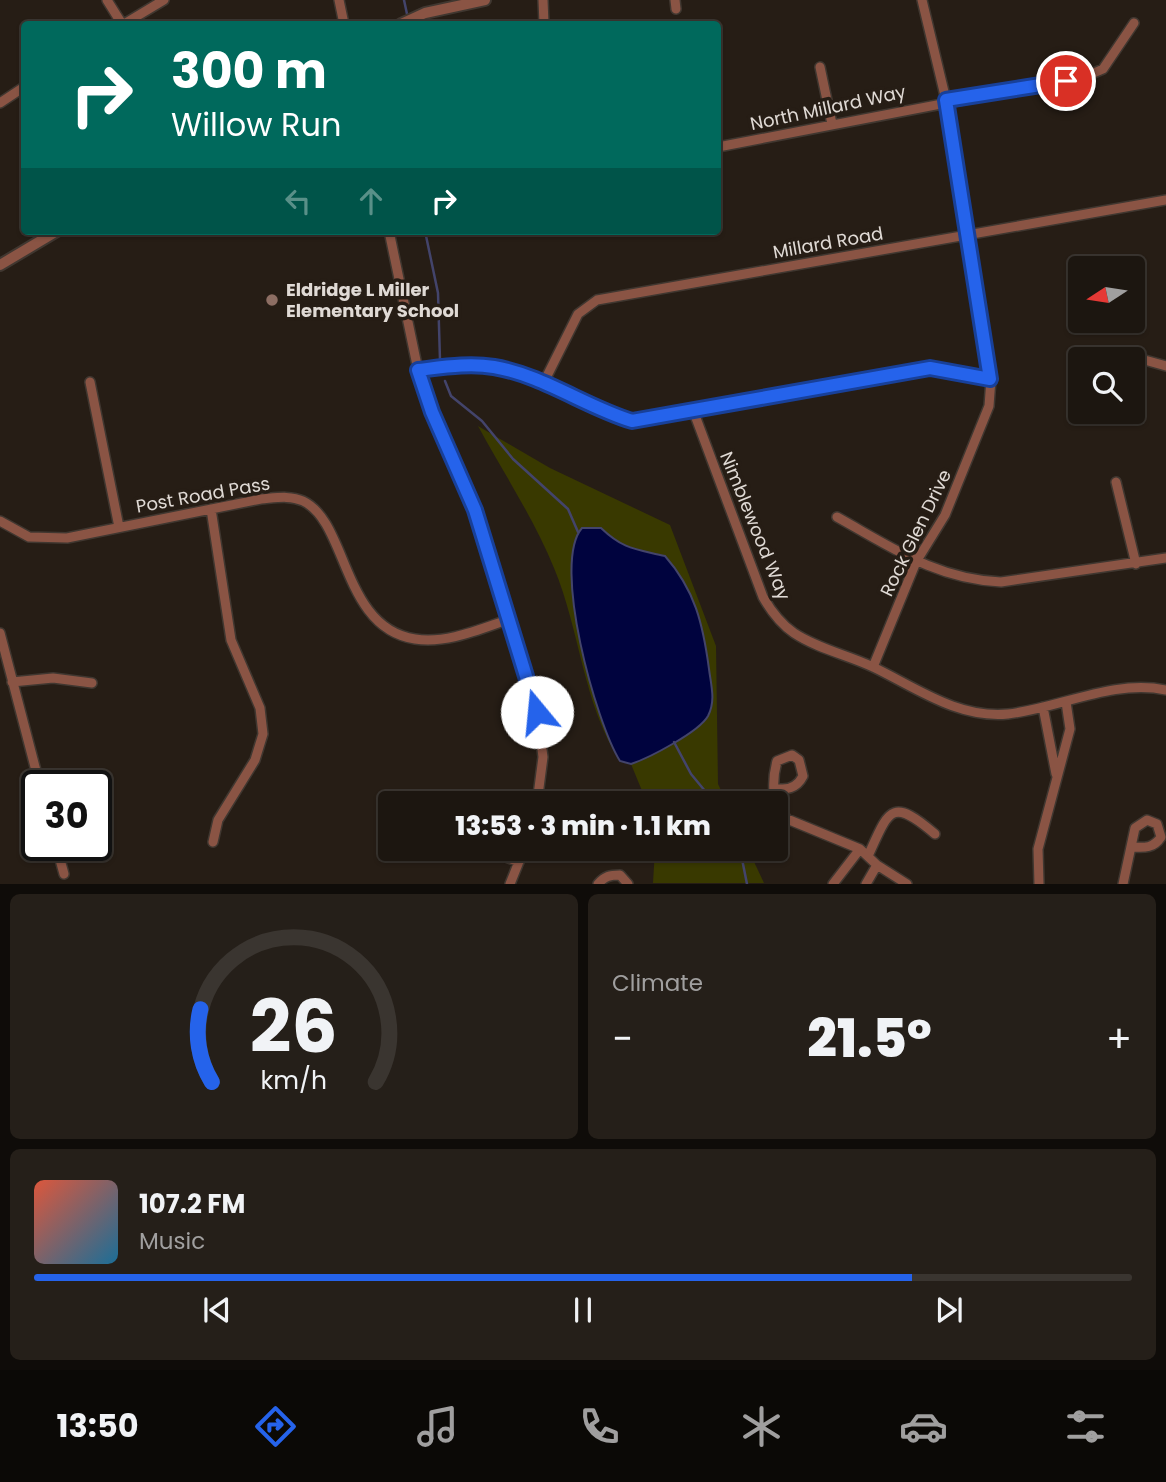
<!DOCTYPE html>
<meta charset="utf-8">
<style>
:root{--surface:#1c1610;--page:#251f19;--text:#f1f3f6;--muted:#a09f9f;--line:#3a3530;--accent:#2563eb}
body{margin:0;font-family:Poppins,sans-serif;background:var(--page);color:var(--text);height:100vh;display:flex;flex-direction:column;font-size:26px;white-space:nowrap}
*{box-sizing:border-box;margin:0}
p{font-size:23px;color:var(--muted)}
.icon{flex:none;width:38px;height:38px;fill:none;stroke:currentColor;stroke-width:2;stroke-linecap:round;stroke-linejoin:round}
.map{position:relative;height:884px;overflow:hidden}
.side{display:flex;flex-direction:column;gap:10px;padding:10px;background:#0f0c09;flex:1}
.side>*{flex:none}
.guide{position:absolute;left:21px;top:21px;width:700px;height:214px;border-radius:7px;box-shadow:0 2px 5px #0004,0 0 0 2px var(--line);background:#00695c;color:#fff;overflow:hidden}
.needle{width:46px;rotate:258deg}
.fabs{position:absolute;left:1068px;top:256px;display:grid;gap:14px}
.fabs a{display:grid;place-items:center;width:77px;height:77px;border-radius:7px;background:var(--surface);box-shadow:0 2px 5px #0004,0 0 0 2px var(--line);font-size:35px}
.speed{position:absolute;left:21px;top:770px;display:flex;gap:14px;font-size:35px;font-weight:700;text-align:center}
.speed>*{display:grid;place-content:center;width:91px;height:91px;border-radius:50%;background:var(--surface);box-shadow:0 2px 5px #0004,0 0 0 2px var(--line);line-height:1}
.speed .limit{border:4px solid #111;border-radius:10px;background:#fff;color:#111}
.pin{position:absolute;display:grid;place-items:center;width:60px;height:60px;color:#fff;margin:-30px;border:4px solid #fff;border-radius:50%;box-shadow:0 2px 7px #0007}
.me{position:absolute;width:77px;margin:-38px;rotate:343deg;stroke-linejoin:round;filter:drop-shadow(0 0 5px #0008)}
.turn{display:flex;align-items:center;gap:24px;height:147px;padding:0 35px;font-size:32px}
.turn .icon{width:91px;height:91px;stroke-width:2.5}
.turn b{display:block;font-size:49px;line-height:60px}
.lanes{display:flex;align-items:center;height:66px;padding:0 35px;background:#0003;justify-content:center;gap:35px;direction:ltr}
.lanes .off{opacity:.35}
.big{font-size:52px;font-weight:800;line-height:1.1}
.side .tile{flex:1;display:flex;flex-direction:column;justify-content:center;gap:10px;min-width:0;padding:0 24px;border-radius:10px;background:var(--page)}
.side .dial{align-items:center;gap:0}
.dial svg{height:182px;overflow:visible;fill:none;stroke:var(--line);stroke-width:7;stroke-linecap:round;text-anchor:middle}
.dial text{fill:var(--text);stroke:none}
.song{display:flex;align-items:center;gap:21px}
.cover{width:84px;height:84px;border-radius:10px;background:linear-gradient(135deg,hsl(10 70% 55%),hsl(200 70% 35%))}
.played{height:7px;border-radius:4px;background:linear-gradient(90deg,var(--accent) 80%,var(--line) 80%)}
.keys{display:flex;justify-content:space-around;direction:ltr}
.heat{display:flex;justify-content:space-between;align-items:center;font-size:38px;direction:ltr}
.side .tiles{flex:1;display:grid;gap:10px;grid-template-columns:1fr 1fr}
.tile:last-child{grid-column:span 2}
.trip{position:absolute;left:378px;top:791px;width:410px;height:70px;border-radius:7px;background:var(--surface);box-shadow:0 2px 5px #0004,0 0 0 2px var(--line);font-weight:800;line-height:70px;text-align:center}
.tab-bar{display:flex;height:112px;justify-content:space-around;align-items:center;background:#0b0906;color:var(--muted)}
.tab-bar .icon{width:49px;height:49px}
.tab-bar .selected{color:var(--accent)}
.tab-bar b{font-size:32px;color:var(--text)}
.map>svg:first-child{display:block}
.green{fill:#393900}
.water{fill:#00033e;stroke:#43446b;stroke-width:2}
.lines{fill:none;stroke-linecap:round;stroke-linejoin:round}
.stream{stroke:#43446b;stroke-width:2.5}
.minor-casing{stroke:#403730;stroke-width:12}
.tertiary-casing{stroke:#403730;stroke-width:14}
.minor{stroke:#8a5444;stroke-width:9}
.tertiary{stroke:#8a5444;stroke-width:10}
.route-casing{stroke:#184099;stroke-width:18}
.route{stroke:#2563eb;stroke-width:12}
.education-dot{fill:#8d6e63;stroke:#261d15;stroke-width:2.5}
.labels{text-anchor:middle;stroke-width:7;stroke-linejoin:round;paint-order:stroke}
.street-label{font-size:18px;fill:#e0dad5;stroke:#261d15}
.poi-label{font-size:18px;font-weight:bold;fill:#e0dad5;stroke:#261d15;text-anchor:start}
</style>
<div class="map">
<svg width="1166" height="884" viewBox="0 0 1166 884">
<rect width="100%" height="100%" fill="#261d15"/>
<path class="green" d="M478 426 550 468 670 525 716 646 718 784 727 803H647L631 764 620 761C583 704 580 630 554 568 534 519 503 472 478 426Z
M655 849H748L764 883H653Z"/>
<path class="water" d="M582 528H601C624 550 636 549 665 556 695 590 703 624 709 669 711 685 716 701 708 716 699 732 649 758 631 764L620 761C596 723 551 563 582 528Z"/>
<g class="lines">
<path class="stream" d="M404 0 407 14
M425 231 438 293 440 360
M445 381 451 396 482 421 513 459 568 509 578 532
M674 742 691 774 715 803
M740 849 747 884"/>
<defs>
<path id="minor" d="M107 0 122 24
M339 0 344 24
M543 0 544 24
M675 0 676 9
M124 24 164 0
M820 67 832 124
M0 103 24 87
M718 147 1087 76 1103 69 1134 23
M389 231 418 370 432 412 475 510 537 712 543 757 537 803
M1141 359 1166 366
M418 370C443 367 469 363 494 367 542 375 585 407 632 421L930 368 965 372 991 379
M90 382 119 527
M543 384 578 314 597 300 1166 200
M693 410 763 597C771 611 781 624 794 633 818 649 848 655 873 667 915 687 958 719 1008 714 1060 708 1113 679 1166 690
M1116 482 1136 564
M211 509 231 640 260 708 263 734 255 760 218 820 213 842
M837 517C893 548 936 579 1001 582L1166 558
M0 521 29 537 67 538 261 499C275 498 290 495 303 501 348 522 342 628 415 639 447 644 480 629 510 619
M0 633 40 786
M873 667 916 562 945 515 989 406 991 379 969 234 946 100 922 0
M12 682 53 678 92 683
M1043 707 1056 774
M774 788C786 791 797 788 803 776L799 760 792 755 777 761C774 772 773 781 774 792L779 809 787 819 860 849 877 865 907 884
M56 845 64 874
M485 849 519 862
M868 856C889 810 891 796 935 834
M510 884 524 849
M598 884C605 876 610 875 620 875L628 884
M833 884 860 849
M866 884 877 865
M1039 884 1038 849 1070 729 1066 702
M1123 884 1135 828 1147 820 1157 824 1161 837C1154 848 1145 848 1132 847"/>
<path id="tertiary" d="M401 24 425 13 485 0
M0 265 57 231"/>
</defs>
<use href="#minor" class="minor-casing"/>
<use href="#tertiary" class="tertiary-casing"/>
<use href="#minor" class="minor"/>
<use href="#tertiary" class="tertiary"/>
</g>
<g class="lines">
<defs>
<path id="route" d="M537 712 475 510 432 412 418 370C444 367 469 363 494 367 542 375 586 407 632 421L930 368 990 379 946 100 1066 81"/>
</defs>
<use href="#route" class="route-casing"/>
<use href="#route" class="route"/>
</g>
<circle class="education-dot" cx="272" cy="300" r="7"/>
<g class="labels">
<g class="street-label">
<text transform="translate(828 108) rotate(-12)" y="6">North Millard Way</text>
<text transform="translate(828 243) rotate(-10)" y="6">Millard Road</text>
<text transform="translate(203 495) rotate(-10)" y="6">Post Road Pass</text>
<text transform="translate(755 526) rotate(68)" y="6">Nimblewood Way</text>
<text transform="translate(916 533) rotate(-64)" y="6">Rock Glen Drive</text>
</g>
<g class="poi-label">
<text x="286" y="296">Eldridge L Miller<tspan x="286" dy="21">Elementary School</tspan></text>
</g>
</g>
</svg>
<div class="fabs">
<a><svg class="needle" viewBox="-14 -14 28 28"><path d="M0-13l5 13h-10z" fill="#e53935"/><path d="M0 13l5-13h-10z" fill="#a09f9f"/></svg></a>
<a><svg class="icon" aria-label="search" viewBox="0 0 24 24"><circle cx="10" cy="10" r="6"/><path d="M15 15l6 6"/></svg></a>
</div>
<div class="speed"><div class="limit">30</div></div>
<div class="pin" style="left:1066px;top:81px;background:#d93025"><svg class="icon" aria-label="arrive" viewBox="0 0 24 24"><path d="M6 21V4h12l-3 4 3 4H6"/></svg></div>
<svg class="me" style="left:537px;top:712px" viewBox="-20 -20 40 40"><circle r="19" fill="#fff"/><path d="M0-13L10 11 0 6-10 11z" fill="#2563eb"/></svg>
<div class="trip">13:53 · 3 min · 1.1 km</div>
<div class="guide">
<div class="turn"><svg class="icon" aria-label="right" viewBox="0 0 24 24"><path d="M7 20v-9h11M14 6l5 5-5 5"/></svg><div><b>300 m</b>Willow Run</div></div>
<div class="lanes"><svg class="icon off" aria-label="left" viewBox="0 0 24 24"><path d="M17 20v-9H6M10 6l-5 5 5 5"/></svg><svg class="icon off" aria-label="ahead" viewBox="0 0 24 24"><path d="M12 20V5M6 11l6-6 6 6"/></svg><svg class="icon" aria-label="right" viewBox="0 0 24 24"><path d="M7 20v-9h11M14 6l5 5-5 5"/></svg></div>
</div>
</div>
<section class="side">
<div class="tiles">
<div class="tile dial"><svg viewBox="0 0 100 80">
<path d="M14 69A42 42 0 1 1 86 69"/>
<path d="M14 69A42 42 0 0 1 9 37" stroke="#2563eb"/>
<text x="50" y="56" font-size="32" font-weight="700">26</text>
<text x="50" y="72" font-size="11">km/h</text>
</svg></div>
<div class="tile"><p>Climate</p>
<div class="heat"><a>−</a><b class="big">21.5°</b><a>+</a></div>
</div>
<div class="tile">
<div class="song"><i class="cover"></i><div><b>107.2 FM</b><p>Music</p></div></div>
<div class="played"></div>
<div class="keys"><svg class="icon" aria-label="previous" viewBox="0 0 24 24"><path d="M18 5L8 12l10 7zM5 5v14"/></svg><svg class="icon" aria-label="pause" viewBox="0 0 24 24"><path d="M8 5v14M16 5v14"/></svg><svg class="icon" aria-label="next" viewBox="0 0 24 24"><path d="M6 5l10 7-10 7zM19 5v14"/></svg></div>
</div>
</div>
</section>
<nav class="tab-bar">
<b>13:50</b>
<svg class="icon selected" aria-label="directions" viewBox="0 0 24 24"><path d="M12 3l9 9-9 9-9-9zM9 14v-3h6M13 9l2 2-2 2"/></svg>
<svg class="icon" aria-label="music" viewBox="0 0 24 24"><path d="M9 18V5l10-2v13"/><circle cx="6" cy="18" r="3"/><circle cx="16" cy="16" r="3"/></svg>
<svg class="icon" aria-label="phone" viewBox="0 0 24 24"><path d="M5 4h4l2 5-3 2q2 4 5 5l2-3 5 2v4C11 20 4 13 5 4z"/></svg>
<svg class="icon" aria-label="climate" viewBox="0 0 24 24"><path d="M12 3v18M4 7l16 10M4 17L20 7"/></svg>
<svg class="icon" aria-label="car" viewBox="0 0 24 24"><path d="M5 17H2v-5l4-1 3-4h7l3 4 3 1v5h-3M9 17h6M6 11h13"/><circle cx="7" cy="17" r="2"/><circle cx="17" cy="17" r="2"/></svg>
<svg class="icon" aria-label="filters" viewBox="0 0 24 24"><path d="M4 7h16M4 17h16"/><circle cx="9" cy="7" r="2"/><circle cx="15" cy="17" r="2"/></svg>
</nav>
